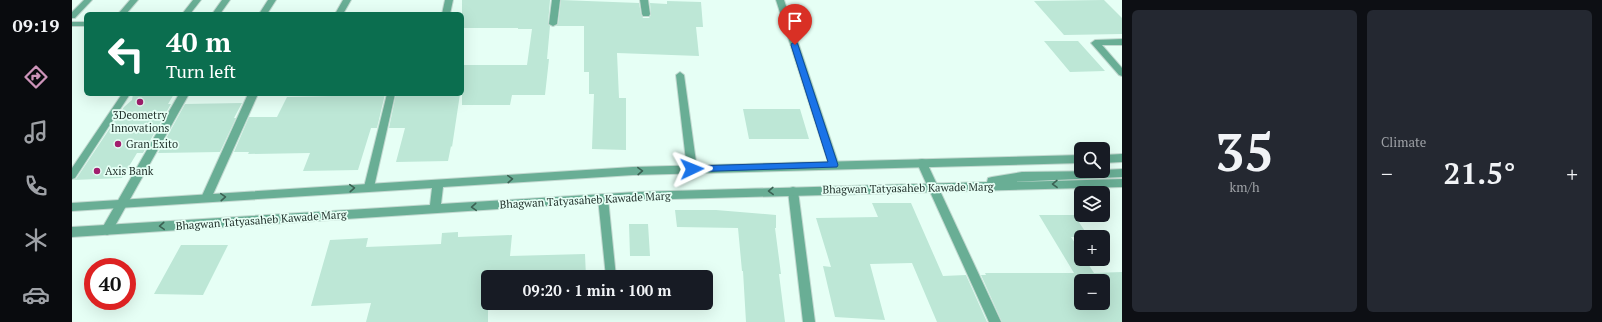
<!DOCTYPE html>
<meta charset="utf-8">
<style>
:root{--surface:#171b24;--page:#242831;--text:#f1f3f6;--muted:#9ea1a6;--accent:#cd94b9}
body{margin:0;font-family:"PT Serif",serif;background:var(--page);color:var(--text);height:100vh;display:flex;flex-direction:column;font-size:15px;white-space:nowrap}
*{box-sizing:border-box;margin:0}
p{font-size:13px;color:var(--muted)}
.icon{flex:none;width:22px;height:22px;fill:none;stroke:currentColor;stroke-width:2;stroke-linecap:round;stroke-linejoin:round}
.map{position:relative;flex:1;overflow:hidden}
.side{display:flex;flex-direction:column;gap:10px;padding:10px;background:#0d0f14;width:480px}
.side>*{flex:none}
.guide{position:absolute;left:12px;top:12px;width:380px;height:84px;border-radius:6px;box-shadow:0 4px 16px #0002;background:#0b6e4f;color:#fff;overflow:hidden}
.controls{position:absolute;left:1002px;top:142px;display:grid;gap:8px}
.controls a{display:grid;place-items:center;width:36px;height:36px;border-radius:6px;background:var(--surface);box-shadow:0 4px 16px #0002;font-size:20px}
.speed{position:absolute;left:12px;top:258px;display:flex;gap:8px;font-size:20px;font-weight:700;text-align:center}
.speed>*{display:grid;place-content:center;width:52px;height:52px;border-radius:50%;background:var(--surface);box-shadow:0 4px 16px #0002;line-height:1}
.speed .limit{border:6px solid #d22;background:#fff;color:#111}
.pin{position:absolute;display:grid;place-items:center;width:34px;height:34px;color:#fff;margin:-41px -17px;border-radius:50% 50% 50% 0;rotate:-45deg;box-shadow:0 0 4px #0007}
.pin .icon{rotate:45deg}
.me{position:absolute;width:44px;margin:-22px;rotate:88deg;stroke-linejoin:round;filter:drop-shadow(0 0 3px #0008)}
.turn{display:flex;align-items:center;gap:14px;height:84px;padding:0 16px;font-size:18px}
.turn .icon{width:52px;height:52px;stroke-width:2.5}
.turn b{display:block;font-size:28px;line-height:34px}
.big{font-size:30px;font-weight:700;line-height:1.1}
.side .card{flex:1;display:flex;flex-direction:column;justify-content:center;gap:6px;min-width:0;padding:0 14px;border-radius:6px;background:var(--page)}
.side .dial{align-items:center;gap:0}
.dial b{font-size:52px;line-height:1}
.heat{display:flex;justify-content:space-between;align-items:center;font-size:22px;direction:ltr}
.side .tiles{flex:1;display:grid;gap:10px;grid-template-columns:repeat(2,1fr)}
.trip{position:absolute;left:409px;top:270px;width:232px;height:40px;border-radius:6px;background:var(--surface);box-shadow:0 4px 16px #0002;font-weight:700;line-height:40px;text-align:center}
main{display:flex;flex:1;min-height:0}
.tabs{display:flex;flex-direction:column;width:72px;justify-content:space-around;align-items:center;background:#090b0e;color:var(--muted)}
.tabs .icon{width:28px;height:28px}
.tabs .active{color:var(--accent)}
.tabs b{font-size:18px;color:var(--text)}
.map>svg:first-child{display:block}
.building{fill:#bde7d6;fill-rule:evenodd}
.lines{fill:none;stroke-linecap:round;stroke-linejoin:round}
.service-casing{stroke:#c2d9d0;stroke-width:2}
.minor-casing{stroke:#c2d9d0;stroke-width:2}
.tertiary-casing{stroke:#c2d9d0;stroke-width:2}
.service{fill:#69ae95;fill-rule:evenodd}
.minor{fill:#69ae95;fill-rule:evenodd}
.tertiary{fill:#69ae95;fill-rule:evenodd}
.oneway{stroke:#3b6153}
.route{fill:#1a73e8;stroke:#114b97}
.poi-dot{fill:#a21f6e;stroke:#e6fff5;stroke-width:1.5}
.labels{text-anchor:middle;stroke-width:3.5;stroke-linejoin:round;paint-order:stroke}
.poi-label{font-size:11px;fill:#1d2d27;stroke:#e6fff5;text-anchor:start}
.street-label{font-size:11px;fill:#1d2d27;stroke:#e6fff5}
</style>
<main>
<nav class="tabs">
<b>09:19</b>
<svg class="icon active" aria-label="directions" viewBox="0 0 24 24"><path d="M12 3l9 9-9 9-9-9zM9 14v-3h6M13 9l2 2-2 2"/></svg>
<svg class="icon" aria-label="music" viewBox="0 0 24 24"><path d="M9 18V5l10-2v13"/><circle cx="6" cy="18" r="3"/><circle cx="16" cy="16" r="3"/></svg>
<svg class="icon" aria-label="phone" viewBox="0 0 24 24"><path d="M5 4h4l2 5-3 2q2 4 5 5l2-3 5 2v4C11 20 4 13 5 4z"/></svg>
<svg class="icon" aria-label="climate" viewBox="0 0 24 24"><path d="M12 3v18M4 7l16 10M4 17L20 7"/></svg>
<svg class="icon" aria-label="car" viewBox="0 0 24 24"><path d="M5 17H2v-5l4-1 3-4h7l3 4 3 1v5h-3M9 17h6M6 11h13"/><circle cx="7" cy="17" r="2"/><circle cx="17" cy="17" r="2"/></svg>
</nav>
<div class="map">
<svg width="1050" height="322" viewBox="0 0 1050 322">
<rect width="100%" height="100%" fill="#e6fff5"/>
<path class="building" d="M390 0H478L476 24 478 26 475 59H477L473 95H440L438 105H390V65H455L460 29H446V28H390Z
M489 0 567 3 569 14 571 18H577L579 15 578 3 595 4V1L629 2 631 27H624L627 56 545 53 547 98H554V150L520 149 522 94H517V72H512V26H484L486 24Z
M1032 0 1050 18V34L992 35 962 1Z
M972 41H1006L1033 71 998 72Z
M61 94H102L96 104H99L71 153H65L50 178 1 180 4 179 52 107 60 100Z
M261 94H313L305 128H299L286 170 231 171 238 153 176 154 177 152H162L177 117H205L215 97 260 96Z
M324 94H388L380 147 379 146 376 161 324 162 333 128H317Z
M170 103 162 118H164L148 152 86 153 113 104Z
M671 109H728L737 139H677Z
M800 203H839L871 276 894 275 915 322H865L840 263 798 264 813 320 763 317 751 266 759 267 744 218 806 217Z
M603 210H644L704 215V228H703L709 274H707L713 322H674L671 271H670L666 228 605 227Z
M967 215H1002L1017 237H999L1009 252V259H1013L1022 273 1050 272V322H930L909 275H914L913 273H1002ZM1009 281H1031V303H1009Z
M557 224H576L578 256H558Z
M386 232V237L440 235 438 256 513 254 514 277H416V322H294L299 303 239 306 258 240 296 238 294 247 369 244 370 233Z
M109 245H156L131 295 82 294Z"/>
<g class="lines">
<defs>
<path id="service" d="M50 94H58L3 178 0 179V168Z
M315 94H323L302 187 300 190H294L292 187Z
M721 187 724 188 726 191 743 322H731L716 191 718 188Z
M531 194 534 195 536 198 544 277H534L526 198 528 195Z"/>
<path id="minor" d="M12 0H20L3 18H0V12Z
M58 0H66L54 14H46Z
M121 0H129L118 14H110Z
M150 0H158L148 14H140Z
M196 0H204L195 14H187Z
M271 0H279L271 14H263Z
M373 0H381L378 14H370Z
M480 0H488L485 24 481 26 477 24Z
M568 0H576L578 14 577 16H571L570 14Z
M704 0H712L767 165 766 168H758L757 165Z
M0 22H14V26H0Z
M1050 39V45H1030L1050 68V76L1047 75 1019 43 1023 40Z
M608 72 612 75 625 169 624 172H616L615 169 604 75Z
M107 94H117L39 233 35 235 31 233 29 230Z
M176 94H186L138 201 134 202 130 201 129 198Z
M850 159 854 160 855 163 929 322H917L845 163 846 160Z"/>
<path id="tertiary" d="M1050 154V162L1031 163V155Z
M1009 155V163L561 175 371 187 369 204 564 192 915 182 916 178 920 177 950 172 1031 171V170L1050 169V177L941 182 1050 179V187L564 200 0 237V227L358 205 360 188 0 211V203L561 167Z"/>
</defs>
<use href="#service" class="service-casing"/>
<use href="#minor" class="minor-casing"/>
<use href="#tertiary" class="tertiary-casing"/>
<use href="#service" class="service"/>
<use href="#minor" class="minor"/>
<use href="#tertiary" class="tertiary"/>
</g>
<defs><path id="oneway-chevron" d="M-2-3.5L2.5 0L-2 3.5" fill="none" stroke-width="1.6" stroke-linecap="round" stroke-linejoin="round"/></defs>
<g class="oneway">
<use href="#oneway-chevron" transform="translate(568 171) rotate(-2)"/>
<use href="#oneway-chevron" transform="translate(438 179) rotate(-3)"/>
<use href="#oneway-chevron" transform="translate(983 184) rotate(179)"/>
<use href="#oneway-chevron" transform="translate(280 188) rotate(-4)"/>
<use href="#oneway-chevron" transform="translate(699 191) rotate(178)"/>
<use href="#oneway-chevron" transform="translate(151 197) rotate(-4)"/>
<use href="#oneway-chevron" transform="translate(402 207) rotate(176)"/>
<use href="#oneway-chevron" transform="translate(90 226) rotate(176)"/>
</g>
<path class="route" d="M720 43H725L726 45 766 165 765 167 617 172 615 169 620 166 756 162 719 45Z"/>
<g class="poi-dot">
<circle cx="68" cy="102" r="4"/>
<circle cx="46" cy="144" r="4"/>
<circle cx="25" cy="171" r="4"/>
</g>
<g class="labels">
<g class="poi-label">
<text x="68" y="119" text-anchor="middle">3Deometry<tspan x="68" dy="13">Innovations</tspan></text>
<text x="54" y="148">Gran Exito</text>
<text x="33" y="175">Axis Bank</text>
</g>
<g class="street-label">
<text transform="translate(836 188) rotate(-1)" y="4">Bhagwan Tatyasaheb Kawade Marg</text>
<text transform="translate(513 200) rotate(-3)" y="4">Bhagwan Tatyasaheb Kawade Marg</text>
<text transform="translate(189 220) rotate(-4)" y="4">Bhagwan Tatyasaheb Kawade Marg</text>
</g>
</g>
</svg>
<div class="controls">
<a><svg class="icon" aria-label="search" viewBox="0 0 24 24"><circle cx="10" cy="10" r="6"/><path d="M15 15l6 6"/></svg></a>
<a><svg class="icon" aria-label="layers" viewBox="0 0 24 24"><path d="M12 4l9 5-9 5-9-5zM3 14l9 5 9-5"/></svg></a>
<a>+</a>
<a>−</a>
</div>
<div class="speed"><div class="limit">40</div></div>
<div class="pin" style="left:723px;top:45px;background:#d93025"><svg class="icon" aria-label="arrive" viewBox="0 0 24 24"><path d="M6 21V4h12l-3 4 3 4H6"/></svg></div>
<svg class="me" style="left:620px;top:169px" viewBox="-20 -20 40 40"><path d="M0-17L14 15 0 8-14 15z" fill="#1a73e8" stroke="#fff" stroke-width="4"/></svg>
<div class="trip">09:20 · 1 min · 100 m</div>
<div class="guide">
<div class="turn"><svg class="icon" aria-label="left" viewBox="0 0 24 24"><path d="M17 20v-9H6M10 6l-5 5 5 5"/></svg><div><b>40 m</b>Turn left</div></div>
</div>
</div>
<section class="side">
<div class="tiles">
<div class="card dial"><b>35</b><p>km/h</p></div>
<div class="card"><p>Climate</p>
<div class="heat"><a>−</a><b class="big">21.5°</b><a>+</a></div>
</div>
</div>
</section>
</main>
